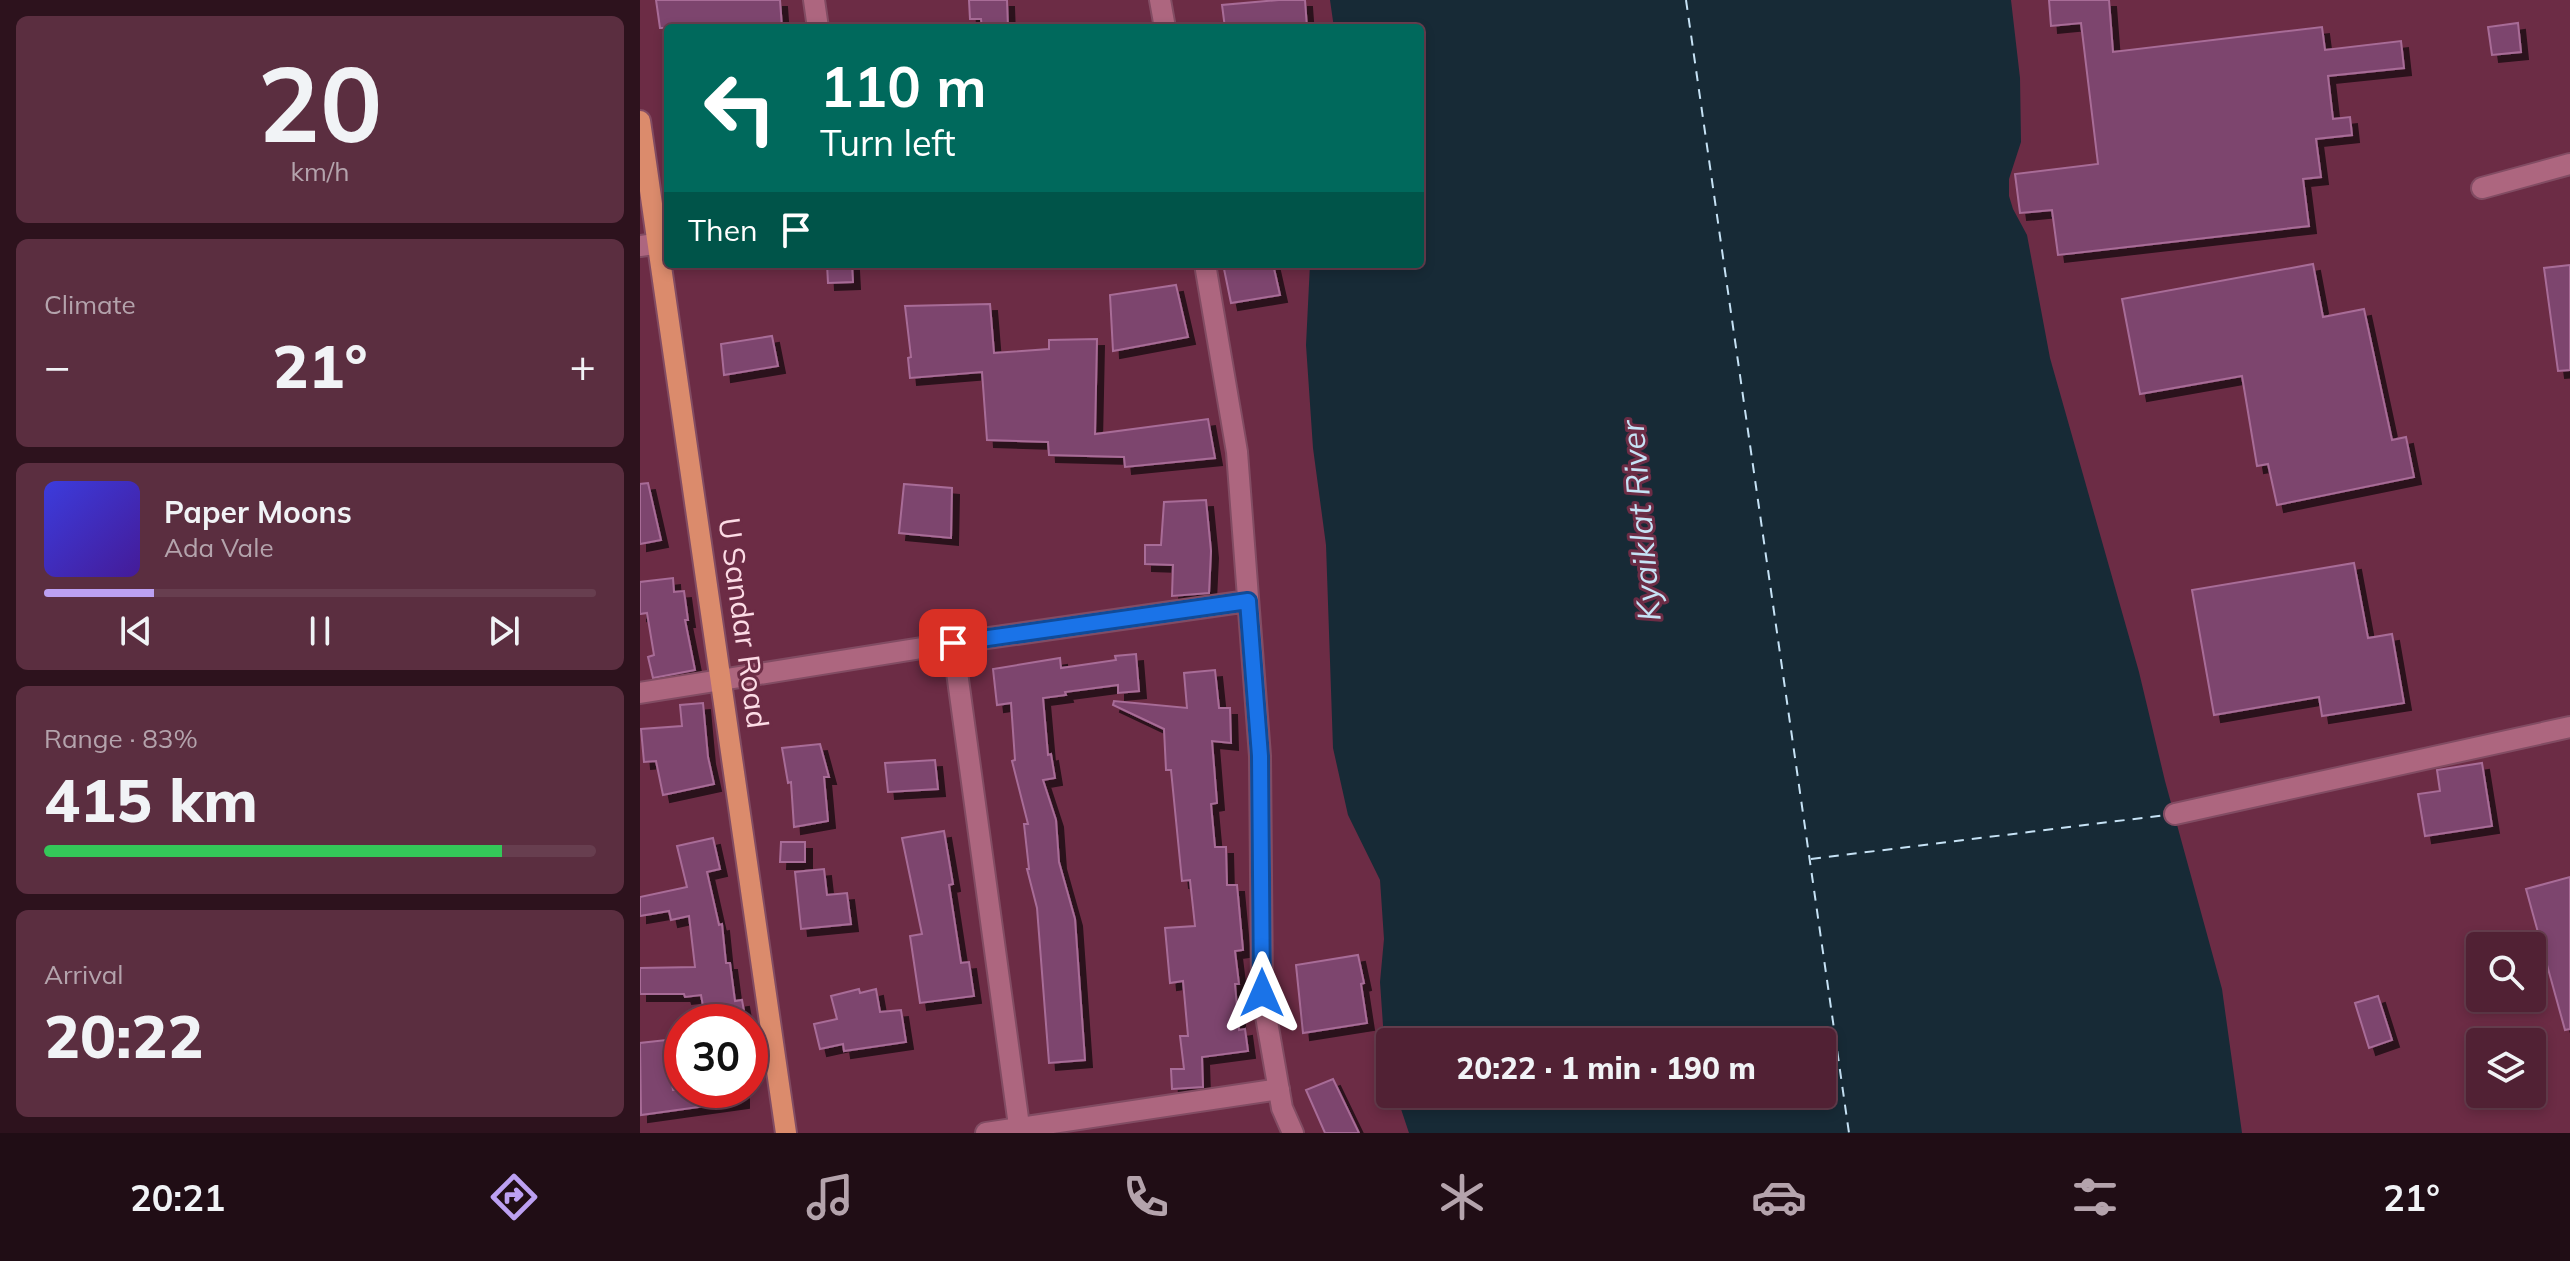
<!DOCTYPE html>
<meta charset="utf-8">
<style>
:root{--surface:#512134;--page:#5b2e40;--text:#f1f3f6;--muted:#b4a3ac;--line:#673e4f;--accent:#bca0f2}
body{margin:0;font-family:Mulish,sans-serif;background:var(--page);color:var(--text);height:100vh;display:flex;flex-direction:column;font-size:30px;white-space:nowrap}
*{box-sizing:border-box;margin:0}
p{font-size:26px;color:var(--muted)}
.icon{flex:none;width:44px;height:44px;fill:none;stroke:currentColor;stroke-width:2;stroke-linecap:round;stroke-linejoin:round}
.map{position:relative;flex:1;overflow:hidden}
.details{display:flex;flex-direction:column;gap:16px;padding:16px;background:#2d121d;width:640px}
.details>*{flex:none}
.banner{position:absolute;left:24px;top:24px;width:760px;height:244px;border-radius:8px;box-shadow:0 4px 12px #0003,0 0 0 2px var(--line);background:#00695c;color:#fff;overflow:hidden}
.controls{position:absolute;left:1826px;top:932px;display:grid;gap:16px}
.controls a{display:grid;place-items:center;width:80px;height:80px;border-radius:8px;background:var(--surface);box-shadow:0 4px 12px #0003,0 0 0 2px var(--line);font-size:40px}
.speed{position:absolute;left:24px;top:1004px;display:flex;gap:16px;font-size:40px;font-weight:700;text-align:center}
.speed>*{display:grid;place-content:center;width:104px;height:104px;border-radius:50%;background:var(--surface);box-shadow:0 4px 12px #0003,0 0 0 2px var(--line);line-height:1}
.speed .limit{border:12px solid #d22;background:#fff;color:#111}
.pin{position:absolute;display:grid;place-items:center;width:68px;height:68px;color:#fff;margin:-34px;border-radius:16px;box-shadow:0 4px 12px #0006}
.me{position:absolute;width:88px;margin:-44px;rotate:0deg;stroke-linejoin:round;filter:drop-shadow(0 0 6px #0008)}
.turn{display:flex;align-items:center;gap:28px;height:168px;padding:0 24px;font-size:36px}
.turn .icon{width:104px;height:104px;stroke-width:2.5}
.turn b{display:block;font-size:56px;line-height:68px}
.then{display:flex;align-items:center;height:76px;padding:0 24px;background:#0003;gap:16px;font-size:30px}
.big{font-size:60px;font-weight:800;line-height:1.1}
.details .card{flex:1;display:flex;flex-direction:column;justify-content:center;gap:12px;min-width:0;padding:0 28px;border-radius:12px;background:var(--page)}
.details .dial{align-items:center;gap:0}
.dial b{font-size:104px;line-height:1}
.song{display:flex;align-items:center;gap:24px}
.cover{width:96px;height:96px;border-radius:12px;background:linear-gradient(135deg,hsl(240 70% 55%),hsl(260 70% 35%))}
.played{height:8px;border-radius:4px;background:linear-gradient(90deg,var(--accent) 20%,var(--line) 20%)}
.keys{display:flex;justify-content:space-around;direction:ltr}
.heat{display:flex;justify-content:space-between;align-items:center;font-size:44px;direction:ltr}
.charge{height:12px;border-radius:6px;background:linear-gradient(90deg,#34c759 83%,var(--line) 0)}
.trip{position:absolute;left:736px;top:1028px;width:460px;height:80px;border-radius:8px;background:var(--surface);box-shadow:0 4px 12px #0003,0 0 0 2px var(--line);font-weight:800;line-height:80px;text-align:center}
.tab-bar{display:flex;height:128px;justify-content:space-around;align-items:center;background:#200d15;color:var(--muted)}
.tab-bar .icon{width:56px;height:56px}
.tab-bar .current{color:var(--accent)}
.tab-bar b{font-size:36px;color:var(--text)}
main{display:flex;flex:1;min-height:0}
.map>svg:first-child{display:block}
.water{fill:#172a36}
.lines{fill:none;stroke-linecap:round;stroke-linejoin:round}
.ferry{stroke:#c6e2f5;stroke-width:2;stroke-dasharray:10 8;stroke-linecap:butt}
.building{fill:#7d446e;stroke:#a86c97;stroke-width:2;filter:url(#shadow)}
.minor-casing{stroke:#824c63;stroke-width:24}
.major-casing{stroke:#824c63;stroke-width:24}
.minor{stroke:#ad667f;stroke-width:20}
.major{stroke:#db8b6c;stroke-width:20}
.route-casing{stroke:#114b97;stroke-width:20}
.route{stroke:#1a73e8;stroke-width:14}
.labels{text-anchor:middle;stroke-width:6;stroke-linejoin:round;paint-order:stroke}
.street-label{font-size:30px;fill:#fcdbe5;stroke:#6c2c45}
.water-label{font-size:32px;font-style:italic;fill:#c6e2f5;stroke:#6c2c45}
</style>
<main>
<section class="details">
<div class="card dial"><b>20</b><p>km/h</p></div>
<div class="card"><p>Climate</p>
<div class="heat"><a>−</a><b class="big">21°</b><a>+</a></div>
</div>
<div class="card">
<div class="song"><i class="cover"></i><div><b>Paper Moons</b><p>Ada Vale</p></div></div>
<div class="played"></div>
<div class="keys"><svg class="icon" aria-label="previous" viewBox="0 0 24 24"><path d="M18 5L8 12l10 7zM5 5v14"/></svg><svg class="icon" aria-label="pause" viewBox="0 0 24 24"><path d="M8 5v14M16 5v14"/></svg><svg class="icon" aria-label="next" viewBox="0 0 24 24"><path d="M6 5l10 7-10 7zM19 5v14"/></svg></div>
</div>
<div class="card"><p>Range · 83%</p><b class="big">415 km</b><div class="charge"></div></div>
<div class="card"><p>Arrival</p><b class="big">20:22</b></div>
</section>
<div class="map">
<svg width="1930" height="1133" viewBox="0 0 1930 1133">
<defs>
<filter id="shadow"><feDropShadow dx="7" dy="7" stdDeviation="0" flood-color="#0009"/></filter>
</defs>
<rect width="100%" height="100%" fill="#6c2c45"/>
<path class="water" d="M690 0H1371L1380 78 1381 142 1369 179V196L1373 209 1387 235 1410 358 1499 672 1525 781 1582 989 1602 1133H769L756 1094H1182V1042H750V1072L745 1054 740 982 744 939 740 880 708 815 693 748 686 545 673 448 666 345 670 264H780V28H694Z"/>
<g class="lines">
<path class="ferry" d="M1046 0 1209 1133
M1171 859 1526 815"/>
</g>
<path class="building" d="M16 0H140L142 28H20Z
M329 0H367L368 28H342L341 19H330Z
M639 0H665L667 28H585L582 5Z
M1409 0H1469L1473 52 1682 27 1685 50 1761 41 1764 68 1688 76 1693 119 1710 117 1712 135 1676 139 1681 177 1663 179 1669 226 1418 255 1412 210 1380 213 1375 174 1458 164 1441 23 1411 26Z
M1878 23 1881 52 1852 55 1848 27Z
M187 264H212L213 282 188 283Z
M583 264H633L640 295 591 303Z
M1673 264 1683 317 1724 309 1752 440 1766 437 1774 477 1637 505 1628 464 1617 466 1602 376 1500 394 1482 299Z
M1930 265V370L1918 371 1904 268Z
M536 285 548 337 473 351 470 295Z
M350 304 354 353 409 349V340L457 339 455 434 568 419 575 458 485 467 484 457 409 455 408 442 347 440 342 372 270 378 268 358 271 357 265 306Z
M132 336 138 366 84 375 81 344Z
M8 483 21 540 0 544V484Z
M264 484 312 488 311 538 259 533Z
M566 500 571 551 569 593 532 596 533 565 505 564V545H521L524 502Z
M1714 563 1728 638 1752 634 1764 703 1682 716 1679 697 1574 715 1552 590Z
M33 578 34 592 44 591 48 620H45L55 670 13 678 8 657 14 655 7 613 0 614V582Z
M496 654 499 691 478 693V685L425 692 426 695 403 698 408 755 411 754 415 778 403 780 416 820 419 862 435 919 445 1060 409 1063 397 908 387 869H389L384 824H388L372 761 375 760 371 703 357 705 353 669 420 658 421 668 476 660 475 656Z
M575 670 579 708H590L591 743 572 741 577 803 571 804 575 847H586L587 885H597L603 950 595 951 599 984H595L599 1030 605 1029 608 1051 562 1057 563 1087 532 1089 531 1069H544L540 1036H548L543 981 530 983 525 928 555 926 550 880 542 881 531 770H526L524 729 473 705 474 701 547 708 544 673Z
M63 703 68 757 74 784 23 795 16 761 4 762 1 729 42 726 40 705Z
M180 744 189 777H184L188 821 154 827 151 782 148 783 142 748Z
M295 760 298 789 248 792 245 763Z
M1842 763 1852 826 1785 836 1778 794 1800 791 1797 770Z
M304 831 313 884 309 885 321 963 329 962 334 996 280 1003 270 936 282 934 262 838Z
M73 838 80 869 67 872 79 925 82 924 86 963H90L95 1001 102 1000 106 1022H66L61 995 45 997 44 994H0V968L55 967 49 916 31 920 29 911 0 916V897L47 887 37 846Z
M141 842H165V862H140Z
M184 869 187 895 207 893 211 924 161 929 155 872Z
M1930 877V1029L1925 1030 1886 889Z
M718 955 724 983 721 984 727 1023 663 1033 656 965Z
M219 989 220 993 236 989 240 1012 261 1010 266 1042 204 1051 203 1044 180 1049 174 1024 197 1019 191 996Z
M1738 996 1752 1040 1729 1048 1715 1003Z
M26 1040 33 1090H102V1101L1 1115 0 1043Z
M693 1079 719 1133H685L666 1090Z"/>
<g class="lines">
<defs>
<path id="minor" d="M174 0 178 28
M520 0 525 28
M1842 188 1930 164
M0 246 28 242
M565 264 597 452 620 756 622 993 642 1108 653 1133
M313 643 380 1133
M0 693 313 643 608 601
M1535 814 1930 727
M346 1133 639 1089"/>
<path id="major" d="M0 121 146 1133"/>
</defs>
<use href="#minor" class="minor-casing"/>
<use href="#major" class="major-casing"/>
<use href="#minor" class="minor"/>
<use href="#major" class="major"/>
</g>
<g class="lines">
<defs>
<path id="route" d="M313 643 608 601 620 756 622 993"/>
</defs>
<use href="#route" class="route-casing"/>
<use href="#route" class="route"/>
</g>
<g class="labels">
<g class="street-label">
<text transform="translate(103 623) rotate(82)" y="10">U Sandar Road</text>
</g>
<g class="water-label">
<text transform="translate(1001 521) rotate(-95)" y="11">Kyaiklat River</text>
</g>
</g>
</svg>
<div class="controls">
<a><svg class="icon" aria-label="search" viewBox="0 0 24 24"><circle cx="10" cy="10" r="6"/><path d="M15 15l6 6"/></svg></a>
<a><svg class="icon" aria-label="layers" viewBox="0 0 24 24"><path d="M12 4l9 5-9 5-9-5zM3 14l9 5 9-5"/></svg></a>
</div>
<div class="speed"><div class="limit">30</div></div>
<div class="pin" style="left:313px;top:643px;background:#d93025"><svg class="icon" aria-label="arrive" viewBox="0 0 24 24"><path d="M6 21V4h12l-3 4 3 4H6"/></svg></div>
<svg class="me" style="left:622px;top:993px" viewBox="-20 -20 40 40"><path d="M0-17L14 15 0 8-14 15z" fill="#1a73e8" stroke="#fff" stroke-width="4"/></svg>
<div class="trip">20:22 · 1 min · 190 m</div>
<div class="banner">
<div class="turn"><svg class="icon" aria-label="left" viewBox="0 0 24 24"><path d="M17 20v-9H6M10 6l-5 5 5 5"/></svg><div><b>110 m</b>Turn left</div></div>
<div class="then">Then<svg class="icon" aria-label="arrive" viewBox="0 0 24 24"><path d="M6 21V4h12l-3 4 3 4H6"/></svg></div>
</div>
</div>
</main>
<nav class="tab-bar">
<b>20:21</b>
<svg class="icon current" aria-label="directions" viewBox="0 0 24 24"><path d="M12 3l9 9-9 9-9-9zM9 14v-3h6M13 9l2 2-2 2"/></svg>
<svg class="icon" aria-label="music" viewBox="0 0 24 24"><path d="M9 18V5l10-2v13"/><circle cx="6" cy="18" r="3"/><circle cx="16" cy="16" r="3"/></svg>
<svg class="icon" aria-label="phone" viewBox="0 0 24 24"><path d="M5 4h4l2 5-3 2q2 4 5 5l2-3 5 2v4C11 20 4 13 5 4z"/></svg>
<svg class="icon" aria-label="climate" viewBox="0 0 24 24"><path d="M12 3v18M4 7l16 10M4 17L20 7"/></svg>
<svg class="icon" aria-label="car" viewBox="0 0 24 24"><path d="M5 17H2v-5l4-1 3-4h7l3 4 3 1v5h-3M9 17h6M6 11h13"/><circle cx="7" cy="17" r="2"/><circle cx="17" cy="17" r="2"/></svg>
<svg class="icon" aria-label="filters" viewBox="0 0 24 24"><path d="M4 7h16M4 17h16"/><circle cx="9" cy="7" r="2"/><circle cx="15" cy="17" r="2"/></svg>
<b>21°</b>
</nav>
